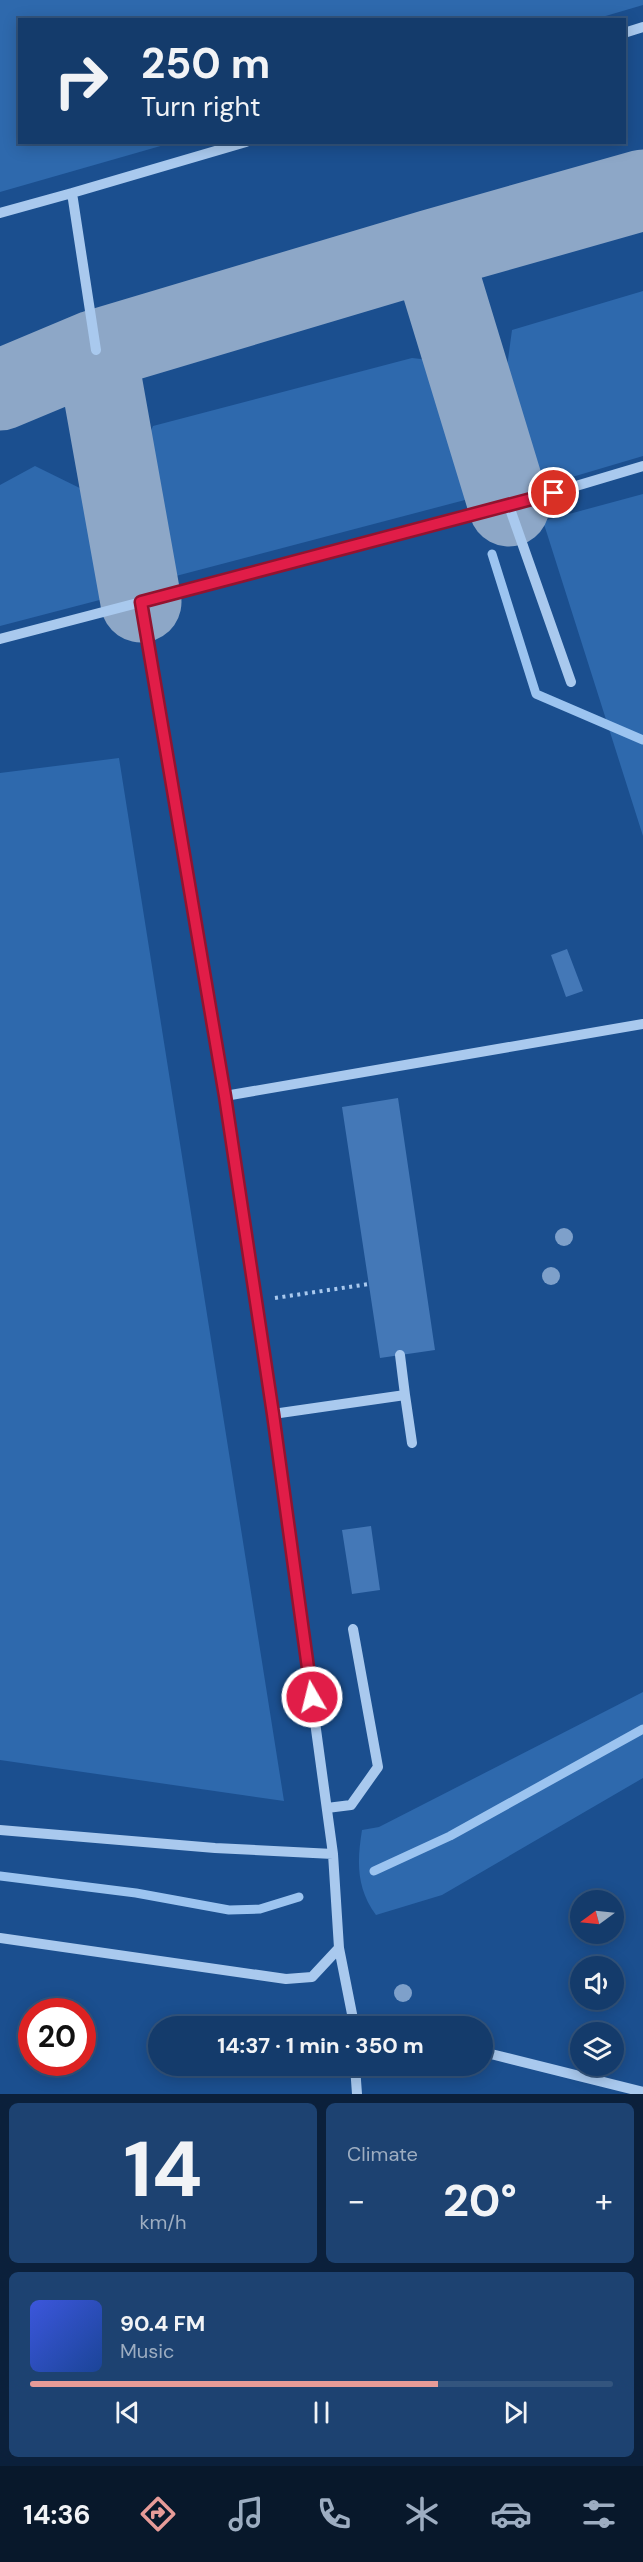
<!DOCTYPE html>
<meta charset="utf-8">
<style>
:root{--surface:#143b6b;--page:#1d4271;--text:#f1f3f6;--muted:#9dadc1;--line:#33557e;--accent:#e69b98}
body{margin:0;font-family:"DM Sans",sans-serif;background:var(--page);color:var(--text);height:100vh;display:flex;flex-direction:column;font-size:22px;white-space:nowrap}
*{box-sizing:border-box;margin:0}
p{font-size:20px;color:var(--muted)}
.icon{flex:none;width:33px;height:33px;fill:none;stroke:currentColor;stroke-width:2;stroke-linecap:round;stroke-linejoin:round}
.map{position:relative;height:2094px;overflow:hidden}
.drawer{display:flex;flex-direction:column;gap:9px;padding:9px;background:#0b203b;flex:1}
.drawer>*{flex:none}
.top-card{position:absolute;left:18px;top:18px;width:608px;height:126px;border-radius:0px;box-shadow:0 3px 15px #0003,0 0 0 2px var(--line);background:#143b6b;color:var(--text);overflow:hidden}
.needle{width:39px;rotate:255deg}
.fabs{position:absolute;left:570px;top:1890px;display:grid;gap:12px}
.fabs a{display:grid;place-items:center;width:54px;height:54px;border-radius:50%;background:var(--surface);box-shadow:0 3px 15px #0003,0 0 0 2px var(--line);font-size:30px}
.speed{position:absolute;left:18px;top:1998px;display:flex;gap:12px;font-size:30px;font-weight:700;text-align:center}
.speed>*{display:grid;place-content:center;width:78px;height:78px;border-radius:50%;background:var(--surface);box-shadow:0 3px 15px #0003,0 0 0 2px var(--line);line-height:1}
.speed .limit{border:9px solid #d22;background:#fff;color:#111}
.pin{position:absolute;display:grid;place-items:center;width:51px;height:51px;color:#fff;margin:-26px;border:3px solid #fff;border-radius:50%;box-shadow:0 2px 6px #0007}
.me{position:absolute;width:66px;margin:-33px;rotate:352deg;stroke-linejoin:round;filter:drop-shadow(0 0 4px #0008)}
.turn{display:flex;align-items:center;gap:21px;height:126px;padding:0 24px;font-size:27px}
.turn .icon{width:78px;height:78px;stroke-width:2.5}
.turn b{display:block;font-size:42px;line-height:51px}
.big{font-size:45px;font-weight:700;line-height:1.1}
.drawer .card{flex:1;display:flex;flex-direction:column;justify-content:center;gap:9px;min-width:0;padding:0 21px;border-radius:9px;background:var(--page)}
.drawer .dial{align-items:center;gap:0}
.dial b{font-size:78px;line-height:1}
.song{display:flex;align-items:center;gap:18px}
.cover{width:72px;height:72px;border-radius:9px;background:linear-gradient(135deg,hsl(230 70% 55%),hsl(220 70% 35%))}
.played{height:6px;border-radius:3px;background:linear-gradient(90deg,var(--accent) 70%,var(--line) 70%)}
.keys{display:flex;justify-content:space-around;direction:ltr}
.heat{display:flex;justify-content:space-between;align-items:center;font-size:33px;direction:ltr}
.drawer .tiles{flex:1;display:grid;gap:9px;grid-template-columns:1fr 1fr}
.card:last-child{grid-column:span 2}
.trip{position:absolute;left:148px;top:2016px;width:345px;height:60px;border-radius:30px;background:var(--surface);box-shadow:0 3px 15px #0003,0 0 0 2px var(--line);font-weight:700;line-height:60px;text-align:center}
.tabs{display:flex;height:96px;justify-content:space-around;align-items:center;background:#08182b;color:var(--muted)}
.tabs .icon{width:42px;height:42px}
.tabs .on{color:var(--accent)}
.tabs b{font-size:27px;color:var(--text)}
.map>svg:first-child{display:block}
.green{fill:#2e69ad}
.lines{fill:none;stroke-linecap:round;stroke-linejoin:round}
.stream{stroke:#9cc4f0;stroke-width:9}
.taxiway{stroke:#8da7c7;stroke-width:81}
.building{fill:#4478b7}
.path{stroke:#a9c9ee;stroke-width:4;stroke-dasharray:3 4.5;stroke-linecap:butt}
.minor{stroke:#a9c9ee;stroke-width:10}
.tree{fill:#7ea0ca}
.route-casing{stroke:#92132f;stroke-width:15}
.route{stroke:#e11d48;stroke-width:10}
</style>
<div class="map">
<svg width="643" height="2094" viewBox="0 0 643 2094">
<rect width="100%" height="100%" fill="#1b4f8f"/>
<path class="green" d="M0 0H643V5L592 20H20V142L171 143 0 192Z
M643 291V456L535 488 511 401 507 367 512 330Z
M412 358 430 360 450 390 484 495 153 582 136 466 153 426Z
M35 466 96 496 115 596 0 626V485Z
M643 494V836L543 521Z
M119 758 284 1801 0 1760V773Z
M643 1692V1778L442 1895 376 1915C356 1888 357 1861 362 1830L379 1827Z"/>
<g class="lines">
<path class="stream" d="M492 554 536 694 643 740
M374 1871 450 1836 643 1729
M0 1876 136 1893 229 1910 260 1909 299 1897"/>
<path class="taxiway" d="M431 250 509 506
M96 350 141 602
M0 390 96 350 431 250 643 190"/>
</g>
<path class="building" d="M567 949 583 991 566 997 551 955Z
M398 1098 435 1350 380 1358 342 1107Z
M371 1526 380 1590 352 1594 342 1530Z"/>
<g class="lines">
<path class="path" d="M275 1298 369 1284"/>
<path class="minor" d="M624 33 643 27
M72 193 246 142
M0 213 72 193 96 350
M509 506 571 682
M141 602 225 1096 273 1414 333 1854 339 1948 353 2019
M0 639 509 506 643 466
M225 1096 643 1024
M405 1395 412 1443
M273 1414 405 1395 400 1355
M327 1808 351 1805 378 1767 353 1629
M0 1830 215 1848 333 1854
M0 1938 286 1979 312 1977 339 1948
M353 2026V2019L383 2026
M483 2052 643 2092
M355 2066 357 2094"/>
</g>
<g class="tree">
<circle cx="564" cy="1237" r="9"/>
<circle cx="551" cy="1276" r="9"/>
<circle cx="403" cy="1993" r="9"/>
</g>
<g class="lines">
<defs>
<path id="route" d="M312 1697 273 1414 225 1096 141 602 554 493"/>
</defs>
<use href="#route" class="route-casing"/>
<use href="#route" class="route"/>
</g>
</svg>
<div class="fabs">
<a><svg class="needle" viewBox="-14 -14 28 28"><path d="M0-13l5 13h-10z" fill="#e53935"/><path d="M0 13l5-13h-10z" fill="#9dadc1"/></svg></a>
<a><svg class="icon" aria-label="sound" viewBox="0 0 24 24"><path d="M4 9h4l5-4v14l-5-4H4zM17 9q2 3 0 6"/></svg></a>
<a><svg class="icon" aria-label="layers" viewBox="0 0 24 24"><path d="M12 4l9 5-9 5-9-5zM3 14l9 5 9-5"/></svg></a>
</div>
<div class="speed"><div class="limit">20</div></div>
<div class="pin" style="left:554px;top:493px;background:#d93025"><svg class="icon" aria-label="arrive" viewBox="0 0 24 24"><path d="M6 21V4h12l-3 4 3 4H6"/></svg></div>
<svg class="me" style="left:312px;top:1697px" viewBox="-20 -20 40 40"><circle r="17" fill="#e11d48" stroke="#fff" stroke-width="3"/><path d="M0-11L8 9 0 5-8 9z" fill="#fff"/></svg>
<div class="trip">14:37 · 1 min · 350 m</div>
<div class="top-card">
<div class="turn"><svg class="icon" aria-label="right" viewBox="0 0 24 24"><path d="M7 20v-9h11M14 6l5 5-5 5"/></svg><div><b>250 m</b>Turn right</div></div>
</div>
</div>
<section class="drawer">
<div class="tiles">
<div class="card dial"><b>14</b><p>km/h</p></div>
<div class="card"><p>Climate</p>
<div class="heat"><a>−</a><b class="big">20°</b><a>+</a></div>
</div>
<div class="card">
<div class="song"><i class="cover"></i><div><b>90.4 FM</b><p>Music</p></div></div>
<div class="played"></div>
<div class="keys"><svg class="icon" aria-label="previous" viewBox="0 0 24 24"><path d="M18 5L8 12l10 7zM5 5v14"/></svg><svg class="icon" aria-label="pause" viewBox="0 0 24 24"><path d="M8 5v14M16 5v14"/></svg><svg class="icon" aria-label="next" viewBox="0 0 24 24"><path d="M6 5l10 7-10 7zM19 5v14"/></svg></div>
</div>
</div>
</section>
<nav class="tabs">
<b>14:36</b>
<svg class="icon on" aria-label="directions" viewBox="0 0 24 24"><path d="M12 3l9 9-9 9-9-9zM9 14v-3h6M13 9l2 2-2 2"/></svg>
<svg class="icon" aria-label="music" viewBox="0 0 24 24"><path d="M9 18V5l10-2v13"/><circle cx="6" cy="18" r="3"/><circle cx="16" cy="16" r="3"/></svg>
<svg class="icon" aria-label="phone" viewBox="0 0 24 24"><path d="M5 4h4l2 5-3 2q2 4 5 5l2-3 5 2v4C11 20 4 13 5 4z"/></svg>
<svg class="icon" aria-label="climate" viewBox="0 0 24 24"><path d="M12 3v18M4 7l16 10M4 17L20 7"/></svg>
<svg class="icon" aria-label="car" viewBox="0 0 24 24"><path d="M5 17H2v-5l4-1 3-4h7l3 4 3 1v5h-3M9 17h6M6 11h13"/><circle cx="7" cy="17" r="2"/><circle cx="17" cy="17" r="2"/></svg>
<svg class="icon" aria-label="filters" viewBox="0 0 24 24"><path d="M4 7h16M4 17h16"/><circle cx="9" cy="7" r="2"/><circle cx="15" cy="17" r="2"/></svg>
</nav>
